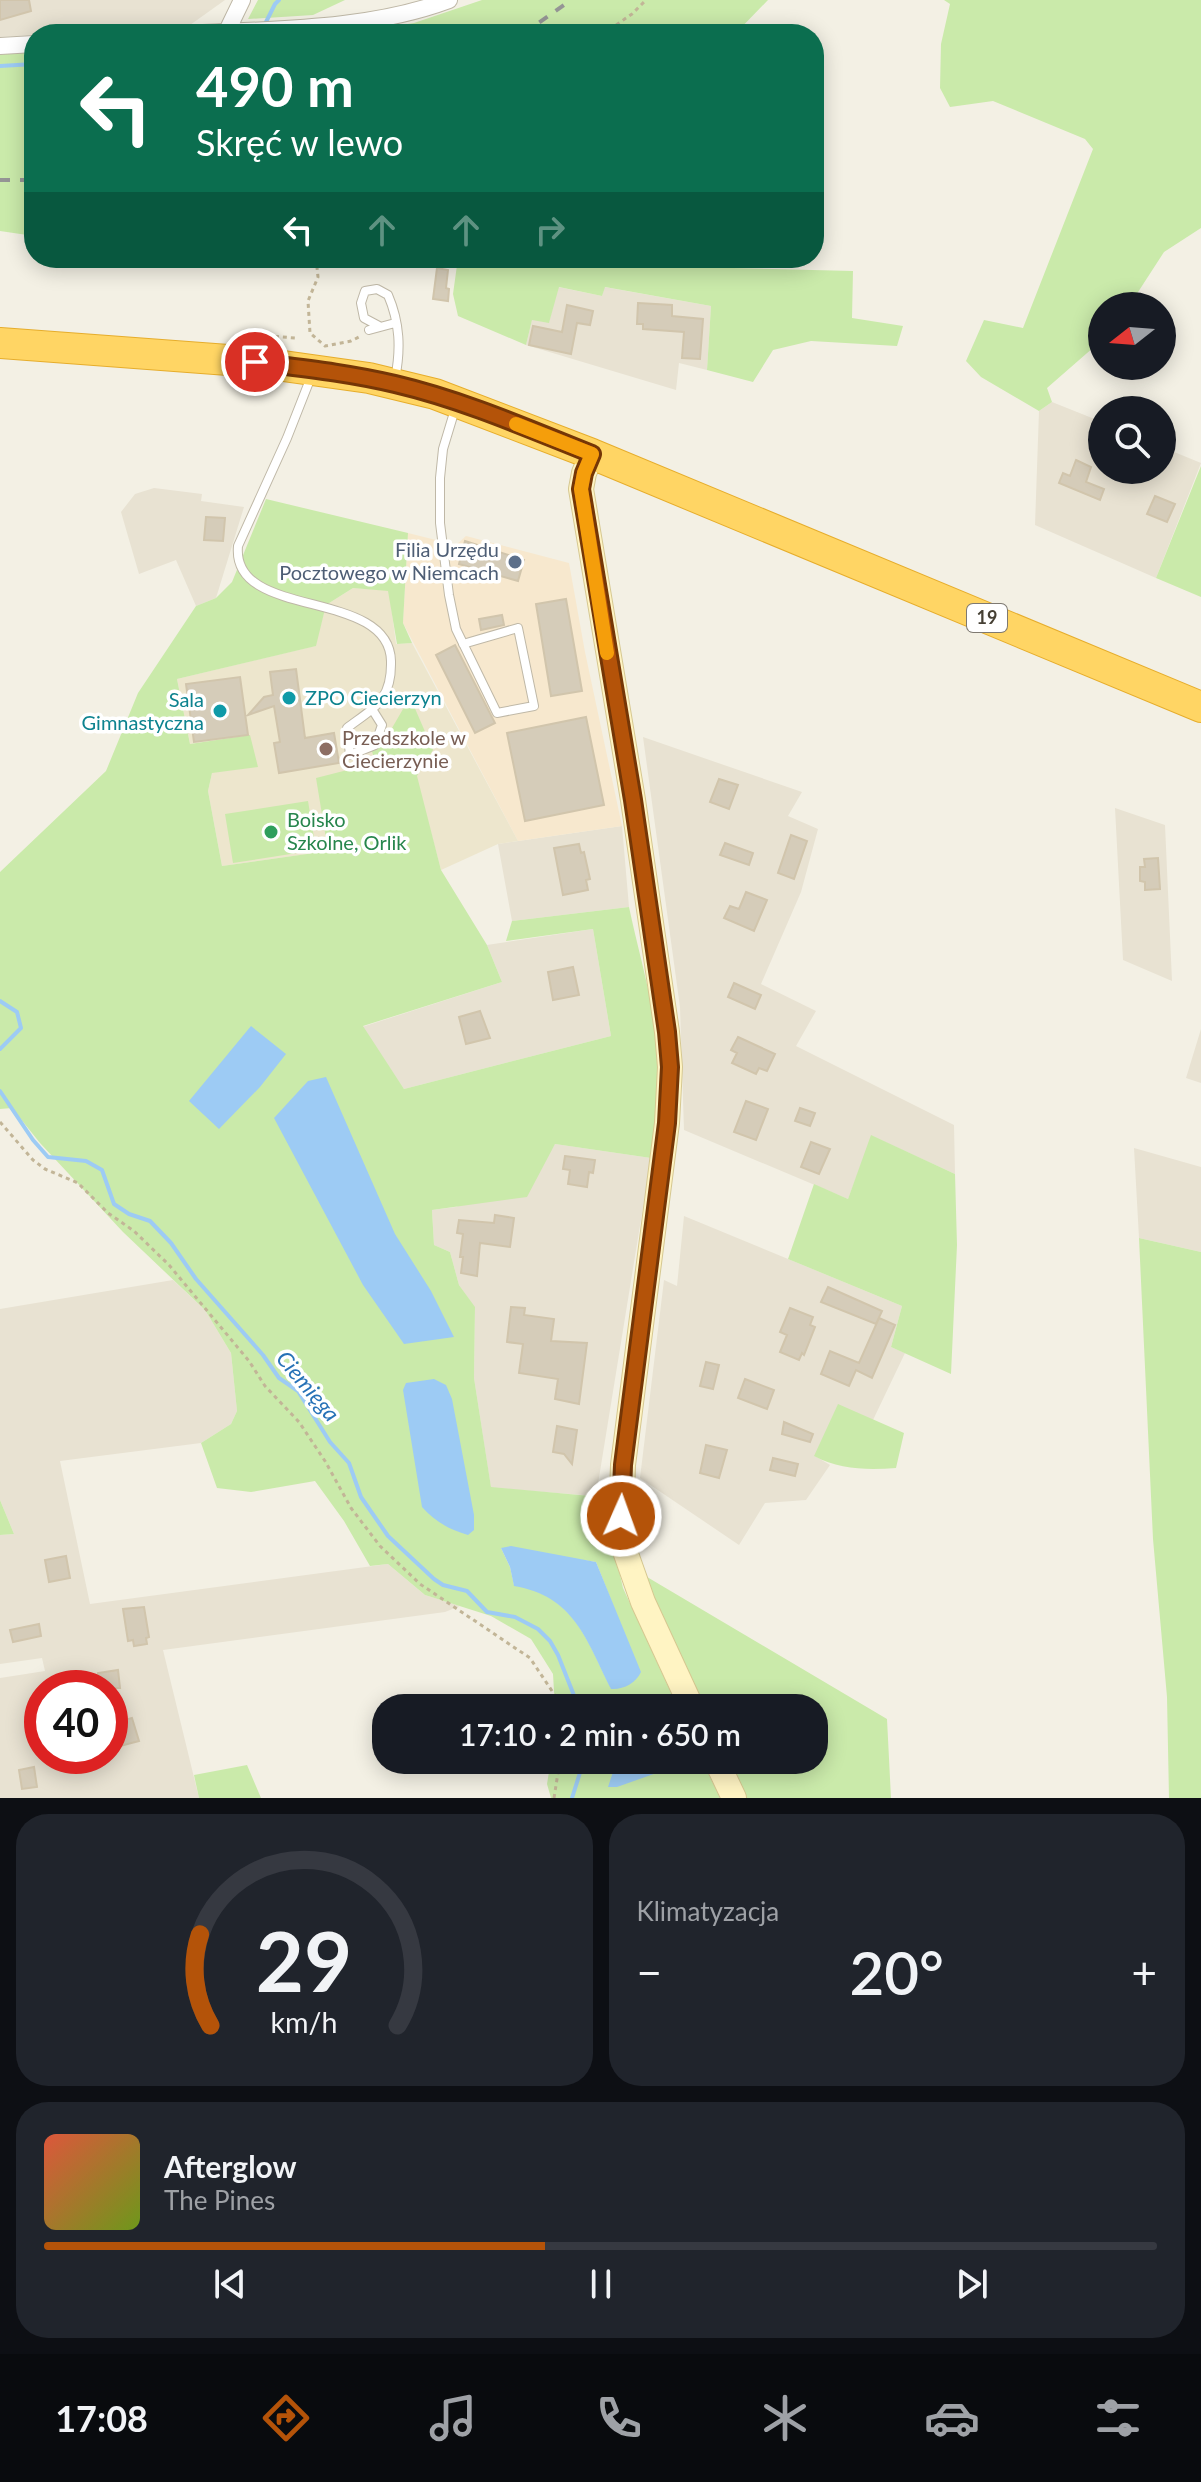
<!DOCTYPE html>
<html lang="pl">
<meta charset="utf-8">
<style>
:root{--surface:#171b24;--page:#20242c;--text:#f1f3f6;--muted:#9ea1a6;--line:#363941;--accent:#b45309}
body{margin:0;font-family:Lato,sans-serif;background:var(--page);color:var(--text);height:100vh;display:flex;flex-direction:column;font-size:30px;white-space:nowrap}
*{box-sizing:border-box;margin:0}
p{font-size:26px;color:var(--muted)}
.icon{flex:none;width:44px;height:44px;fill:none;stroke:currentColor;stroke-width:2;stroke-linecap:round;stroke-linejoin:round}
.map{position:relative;height:1798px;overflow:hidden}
.side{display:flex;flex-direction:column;gap:16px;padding:16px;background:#0d0f14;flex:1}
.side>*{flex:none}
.hud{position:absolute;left:24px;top:24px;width:800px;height:244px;border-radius:32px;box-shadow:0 4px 20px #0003;background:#0b6e4f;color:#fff;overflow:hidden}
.needle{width:52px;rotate:253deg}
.fabs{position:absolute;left:1088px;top:292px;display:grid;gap:16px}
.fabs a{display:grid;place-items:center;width:88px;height:88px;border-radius:50%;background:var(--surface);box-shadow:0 4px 20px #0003;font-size:40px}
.speed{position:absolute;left:24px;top:1670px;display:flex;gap:16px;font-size:40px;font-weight:700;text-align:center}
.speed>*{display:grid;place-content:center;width:104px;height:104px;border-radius:50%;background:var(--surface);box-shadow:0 4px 20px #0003;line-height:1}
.speed .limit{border:12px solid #d22;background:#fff;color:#111}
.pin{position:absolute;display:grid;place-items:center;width:68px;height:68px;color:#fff;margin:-34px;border:4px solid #fff;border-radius:50%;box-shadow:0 2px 8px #0007}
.me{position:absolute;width:88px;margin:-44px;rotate:2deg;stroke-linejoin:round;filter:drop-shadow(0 0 6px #0008)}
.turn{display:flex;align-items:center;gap:28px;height:168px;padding:0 40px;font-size:36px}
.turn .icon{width:104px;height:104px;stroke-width:2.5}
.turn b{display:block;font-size:56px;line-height:68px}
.lanes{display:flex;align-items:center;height:76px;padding:0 40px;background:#0003;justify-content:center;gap:40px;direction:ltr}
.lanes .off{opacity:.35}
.big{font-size:60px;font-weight:600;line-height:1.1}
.side .card{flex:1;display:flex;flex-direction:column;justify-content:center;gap:12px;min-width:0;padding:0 28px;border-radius:32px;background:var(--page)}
.side .dial{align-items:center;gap:0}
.dial svg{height:208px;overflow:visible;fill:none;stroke:var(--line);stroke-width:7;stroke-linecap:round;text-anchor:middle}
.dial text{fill:var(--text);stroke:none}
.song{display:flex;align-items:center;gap:24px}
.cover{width:96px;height:96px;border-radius:12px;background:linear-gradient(135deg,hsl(10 70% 55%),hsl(80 70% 35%))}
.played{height:8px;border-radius:4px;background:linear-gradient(90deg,var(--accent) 45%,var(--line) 45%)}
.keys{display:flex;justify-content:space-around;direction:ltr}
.heat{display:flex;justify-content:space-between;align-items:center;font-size:44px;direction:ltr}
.side .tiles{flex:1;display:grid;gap:16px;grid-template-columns:1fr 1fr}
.card:last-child{grid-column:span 2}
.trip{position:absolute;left:372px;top:1694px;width:456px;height:80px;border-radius:32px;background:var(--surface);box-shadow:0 4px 20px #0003;font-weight:600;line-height:80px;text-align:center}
.menu{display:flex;height:128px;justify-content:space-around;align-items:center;background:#090b0e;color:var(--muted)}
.menu .icon{width:56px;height:56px}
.menu .active{color:var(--accent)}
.menu b{font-size:36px;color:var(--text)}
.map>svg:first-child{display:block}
.residential{fill:#e8e2d2;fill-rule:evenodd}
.commercial{fill:#f7e8ce}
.education{fill:#ede6cd}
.green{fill:#caeaaa;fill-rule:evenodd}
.water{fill:#9dcbf4}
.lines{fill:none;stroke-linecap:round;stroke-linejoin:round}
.stream{stroke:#9dcbf4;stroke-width:4}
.building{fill:#d5ccb9;stroke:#d1c5ac;stroke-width:2}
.lane-casing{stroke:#bfb8a7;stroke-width:10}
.street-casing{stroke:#bfb8a7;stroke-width:18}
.secondary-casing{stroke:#d6c891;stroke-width:26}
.highway-casing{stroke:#e6ad2c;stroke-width:32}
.path{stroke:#c2b597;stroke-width:3;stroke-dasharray:4 4;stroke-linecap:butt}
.lane{stroke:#fff;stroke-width:8}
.street{stroke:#fff;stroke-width:16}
.secondary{stroke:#fff4c3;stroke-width:24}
.highway{stroke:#ffd564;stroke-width:30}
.rail{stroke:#959595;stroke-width:4;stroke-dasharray:10 10;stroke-linecap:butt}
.route-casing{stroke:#753606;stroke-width:20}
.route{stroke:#b45309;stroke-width:14}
.slow{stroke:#f59e0b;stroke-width:14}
.service-dot{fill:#5c6f8a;stroke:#fff;stroke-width:3}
.culture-dot{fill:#0f9aa8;stroke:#fff;stroke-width:3}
.education-dot{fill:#8d6e63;stroke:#fff;stroke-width:3}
.leisure-dot{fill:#2e9e5b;stroke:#fff;stroke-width:3}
.labels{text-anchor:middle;stroke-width:7;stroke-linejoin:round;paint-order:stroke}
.shield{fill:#fff;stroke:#7e7971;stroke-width:2}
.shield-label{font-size:18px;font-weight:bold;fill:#464034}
.service-label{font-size:20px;fill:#4e5e75;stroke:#fff;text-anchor:end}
.culture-label{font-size:20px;fill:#0d838f;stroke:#fff;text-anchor:start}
.education-label{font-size:20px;fill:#785e54;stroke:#fff;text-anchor:start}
.leisure-label{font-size:20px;fill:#27864d;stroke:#fff;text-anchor:start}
.water-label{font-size:22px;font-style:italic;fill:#2772b7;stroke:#fff}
</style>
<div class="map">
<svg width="1201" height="1798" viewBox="0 0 1201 1798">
<rect width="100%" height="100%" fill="#f3f0e4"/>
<path class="residential" d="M0 0H225L190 25 0 37Z
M558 287 602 296 604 287 711 306 707 370 679 363 676 390 526 345 532 319 549 322Z
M1052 402 1102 422V470H1162V447L1201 463 1156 578 1035 525 1039 411Z
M154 488 202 494 201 501 244 507 216 598 196 606 176 560 139 574 121 512 135 494Z
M643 737 802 792 788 816 818 829 801 892 761 984 816 1011 796 1046 954 1125 955 1174 872 1136 848 1199 684 1130 680 1007Z
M1115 808 1165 825 1172 981 1123 960Z
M622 826 629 907 512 921 498 844Z
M593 929 611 1036 404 1089 362 1027 502 982 487 945Z
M1201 1029V1083L1186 1078Z
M555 1144 651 1158 596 1496 491 1488 474 1378 475 1308 459 1285 450 1252 434 1245 432 1210 456 1207 544 1161Z
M1134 1148 1201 1167V1252L1139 1238Z
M684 1216 902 1306 891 1347 905 1353 873 1420 838 1405 815 1456 830 1465 806 1500 765 1503 739 1545 640 1478 664 1280 677 1286Z
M173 1280 205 1310 231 1353 237 1411 231 1424 201 1443 60 1461 90 1604 388 1564 425 1595 460 1606 445 1612 163 1650 199 1798H0V1678L45 1671 42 1658 0 1664V1535L14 1534 0 1500V1309ZM42 1688H110V1756H42Z"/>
<path class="commercial" d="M408 533 456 545 466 536 569 563 585 652 622 826 518 841 403 623Z"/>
<path class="education" d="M353 588 389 590 396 644 412 643 518 841 498 844 441 870 416 776 329 851 222 866 208 791 212 773 250 736 190 744 177 679 315 646 326 605Z"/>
<path class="green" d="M258 0H345L313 15 248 19Z
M482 0H768L735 34H344L414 23Z
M944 0H1201V228L1164 252 1129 306H1102V340L1047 388 1052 402 1039 411 981 377 966 361 984 320 1023 328 1093 149 1085 139 993 101 950 107 940 88 941 44 950 4Z
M34 52V236L0 231V54Z
M458 258H610V265L853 271 852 318 903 326 897 346 811 341 773 350 753 382 707 370 711 306 605 287 602 296 559 287 549 323 532 320 526 345 458 316 453 294Z
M1201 466V597L1156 578Z
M266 499 408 533 403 623 412 643 397 644 388 591 353 588 326 605 316 646 177 679 190 744 250 735 258 767 212 773 208 791 222 866 328 851 316 778 371 764 374 758 367 735 392 728 410 697 433 750 417 776 441 870 487 945 502 982 363 1026 404 1089 611 1036 593 929 506 941 512 921 629 907C641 964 661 1025 659 1084 659 1109 654 1134 651 1158L555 1144 527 1197 432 1210 434 1245 450 1252 459 1285 475 1307 474 1378 491 1487 602 1497 623 1588 678 1708H555L553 1674 531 1639 491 1616 425 1595 388 1564 370 1566 344 1521 315 1481 251 1492 217 1488 201 1443 231 1424 237 1411 231 1353 205 1310 123 1232 40 1143 12 1108 0 1109V872L106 771 138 693 196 606 216 598 232 582ZM501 1548 596 1562 613 1605 611 1688C586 1639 575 1596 514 1585L510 1567Z
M308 801 316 850 233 863 225 814Z
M871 1135 955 1174 957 1245 951 1374 891 1347 902 1306 788 1259 814 1184 848 1199Z
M1139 1238 1201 1252V1798H1169L1167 1697 1153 1539Z
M838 1404 904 1433 896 1468C868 1470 840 1470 814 1456Z
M0 1500 14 1534 0 1535Z
M642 1574 887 1719 891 1798H743L725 1760H814V1708H701Z
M551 1760H702L720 1798H551L547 1784Z
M247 1765 261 1798H199L194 1775Z"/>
<path class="water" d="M251 1026 286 1054 260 1087 219 1129 189 1101Z
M326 1077 395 1234 431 1291 454 1337 404 1344 363 1285 274 1118 308 1081Z
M434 1379 446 1385 452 1399 474 1515V1530L468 1535C450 1530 434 1521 422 1507L403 1390 406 1383Z
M511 1546 596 1562 641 1672C636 1683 623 1690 611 1689 586 1639 574 1596 514 1586L510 1567 501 1548Z
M617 1760H681L682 1764 617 1787H608Z"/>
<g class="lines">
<path class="stream" d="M265 24 275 4 279 0
M0 66 34 64
M0 1001 17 1012 21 1028 0 1049
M0 1091 33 1140 48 1157 86 1161 102 1170 114 1204 129 1214 150 1221 171 1243 196 1279 263 1355 279 1378 298 1391 330 1442 349 1463 361 1497 388 1536 434 1579 443 1585 467 1591 487 1612 515 1617 538 1629 550 1641 558 1655 575 1698 583 1708
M572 1798 584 1760"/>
</g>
<path class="building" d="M0 0H29L31 11 0 20Z
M437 268 448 270 446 288 449 289 448 301 433 299Z
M638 303 672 305V316L703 319 700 359 682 358 684 332 643 329V324H637Z
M567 305 593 311 590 325 577 323 571 354 529 345 533 326 562 332Z
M1076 460 1091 467 1086 482 1104 489 1100 500 1059 483 1063 473 1070 476Z
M1155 496 1175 504 1167 522 1147 514Z
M206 517 225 518 223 541 204 540Z
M465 541 524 560 518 581 459 564Z
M566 599 582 691 551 696 536 604Z
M502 615 504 625 481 630 479 619Z
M455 645 495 723 475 733 436 655Z
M296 669 305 738 334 733 339 763 279 773 274 743 280 742 274 706 248 715 264 697 273 695 270 672Z
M240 677 248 735 194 742 186 684Z
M586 717 604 805 525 821 507 733Z
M719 779 738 785 729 809 710 802Z
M791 835 807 841 794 879 778 873Z
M725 843 753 853 749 865 720 855Z
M579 844 581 853 584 852 590 879 586 880 588 890 563 895 554 848Z
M1158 858 1160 889 1145 890V882L1140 881V867H1145L1144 859Z
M746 892 767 900 754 931 724 918 730 906 739 909Z
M573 967 579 995 553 1000 548 972Z
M734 983 761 995 755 1009 728 997Z
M480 1011 490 1038 466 1044 459 1017Z
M738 1037 775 1054 767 1071 759 1068 756 1074 732 1063 737 1053 731 1050Z
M746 1101 768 1109 756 1140 734 1132Z
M800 1108 815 1113 810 1126 795 1121Z
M811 1142 830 1149 819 1174 801 1167Z
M565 1156 595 1160 593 1173 589 1172 587 1187 568 1184 570 1170 563 1169Z
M495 1215 514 1218 510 1247 480 1243 477 1276 461 1273 463 1257H460L463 1234 457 1233 459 1220 494 1223Z
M828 1287 882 1311 876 1324 821 1302Z
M511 1307 525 1308 524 1315 554 1319 551 1341 587 1343 579 1404 555 1399 558 1379 519 1373 523 1344 507 1342Z
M790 1308 813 1317 810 1325 815 1327 804 1355 802 1353 799 1360 780 1352 787 1335 780 1332Z
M879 1318 895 1325 872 1378 856 1370 849 1386 821 1374 830 1351 859 1363Z
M706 1362 719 1365 713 1389 700 1386Z
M745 1379 774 1390 767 1409 738 1398Z
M784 1422 813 1434 810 1442 782 1434Z
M557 1426 577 1430 572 1464 564 1454 553 1452Z
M706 1445 727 1450 719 1478 700 1473Z
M773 1458 798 1464 795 1476 770 1470Z
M66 1556 70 1578 49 1582 45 1560Z
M144 1607 149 1637 146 1638 147 1644 134 1646 133 1640 128 1641 123 1609Z
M39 1624 41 1636 13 1642 10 1630Z
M118 1670 120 1688H100L98 1673Z
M132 1718 139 1741 120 1746 114 1723Z
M34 1767 37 1787 22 1789 19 1770Z"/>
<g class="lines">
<defs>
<path id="lane" d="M379 326 364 318 361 303 365 291 377 289 388 295C400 323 401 349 395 379
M369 330 395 323
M311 377 287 438 238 546C231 621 389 587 391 661 392 700 375 707 347 728L350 755 375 745 382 725 372 709
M456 406 443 449 440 478V523L449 595 456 629 497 713 534 706 518 628 463 644"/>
<path id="street" d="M227 31 242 0
M183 34C270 29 366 31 449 0
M0 46 34 44"/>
<path id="secondary" d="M592 454 584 473 581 489 633 800 667 1032 670 1067 667 1123 623 1465 621 1528 626 1554 643 1602 692 1708
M716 1760 734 1798"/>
<path id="highway" d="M0 343 255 362 369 378 435 394 592 454 1201 707"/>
</defs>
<use href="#lane" class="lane-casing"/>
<use href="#street" class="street-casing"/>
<use href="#secondary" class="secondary-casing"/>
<use href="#highway" class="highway-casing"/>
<path class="path" d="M603 34 632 14 646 0
M316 258 318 277 308 301 310 333 325 346 351 341 359 337
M256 341 257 335 295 338
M0 1122 33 1160 45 1169 78 1183 108 1213 134 1231 169 1265 249 1361 265 1386 299 1422 325 1461 351 1508 380 1546 420 1584 530 1658 556 1697 559 1708
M554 1798 560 1760"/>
<use href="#lane" class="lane"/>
<use href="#street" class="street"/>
<use href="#secondary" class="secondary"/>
<use href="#highway" class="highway"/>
<path class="rail" d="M523 34 571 0
M0 180H34"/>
</g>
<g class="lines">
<defs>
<path id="route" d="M255 362C302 368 349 373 395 384 463 400 527 428 592 454L584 473 581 489 633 800 667 1032 670 1067 667 1123 623 1465 621 1516"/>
</defs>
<use href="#route" class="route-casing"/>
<use href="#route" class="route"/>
<path class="slow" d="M516 424 592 454 584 473 581 489 607 653"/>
</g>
<circle class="service-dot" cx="515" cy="562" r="8"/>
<g class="culture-dot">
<circle cx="289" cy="698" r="8"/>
<circle cx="220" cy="711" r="8"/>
</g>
<circle class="education-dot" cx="326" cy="749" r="8"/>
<circle class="leisure-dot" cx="271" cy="832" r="8"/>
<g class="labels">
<rect class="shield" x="967" y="604" width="40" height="28" rx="6"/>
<g class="shield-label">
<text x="987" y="624">19</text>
</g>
<g class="service-label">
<text x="499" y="557">Filia Urzędu<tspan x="499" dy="23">Pocztowego w Niemcach</tspan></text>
</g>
<g class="culture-label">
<text x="305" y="705">ZPO Ciecierzyn</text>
<text x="204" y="707" text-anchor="end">Sala<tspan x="204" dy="23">Gimnastyczna</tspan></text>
</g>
<g class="education-label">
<text x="342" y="745">Przedszkole w<tspan x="342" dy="23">Ciecierzynie</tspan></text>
</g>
<g class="leisure-label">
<text x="287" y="827">Boisko<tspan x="287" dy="23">Szkolne, Orlik</tspan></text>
</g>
<g class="water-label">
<text transform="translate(308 1386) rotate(50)" y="8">Ciemięga</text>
</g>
</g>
</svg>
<div class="fabs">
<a><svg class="needle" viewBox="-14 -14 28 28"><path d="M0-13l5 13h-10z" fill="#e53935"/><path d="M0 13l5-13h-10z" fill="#9ea1a6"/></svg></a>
<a><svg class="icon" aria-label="search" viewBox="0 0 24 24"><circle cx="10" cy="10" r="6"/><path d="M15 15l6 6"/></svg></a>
</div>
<div class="speed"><div class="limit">40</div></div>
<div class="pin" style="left:255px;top:362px;background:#d93025"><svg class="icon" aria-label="arrive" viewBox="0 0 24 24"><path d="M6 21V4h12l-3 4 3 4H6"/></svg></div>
<svg class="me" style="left:621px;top:1516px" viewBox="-20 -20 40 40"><circle r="17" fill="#b45309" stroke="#fff" stroke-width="3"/><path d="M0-11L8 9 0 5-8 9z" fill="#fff"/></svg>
<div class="trip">17:10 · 2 min · 650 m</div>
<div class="hud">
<div class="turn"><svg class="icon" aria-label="left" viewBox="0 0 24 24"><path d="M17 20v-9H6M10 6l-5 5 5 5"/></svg><div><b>490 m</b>Skręć w lewo</div></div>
<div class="lanes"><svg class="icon" aria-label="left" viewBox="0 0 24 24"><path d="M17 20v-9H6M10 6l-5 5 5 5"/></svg><svg class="icon off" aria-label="ahead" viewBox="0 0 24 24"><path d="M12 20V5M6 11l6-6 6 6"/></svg><svg class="icon off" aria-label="ahead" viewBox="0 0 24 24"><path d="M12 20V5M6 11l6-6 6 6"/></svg><svg class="icon off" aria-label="right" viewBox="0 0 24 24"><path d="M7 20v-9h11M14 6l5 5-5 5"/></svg></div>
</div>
</div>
<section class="side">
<div class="tiles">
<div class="card dial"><svg viewBox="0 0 100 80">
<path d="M14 69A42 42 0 1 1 86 69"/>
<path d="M14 69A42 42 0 0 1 10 34" stroke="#b45309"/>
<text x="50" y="56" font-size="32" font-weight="700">29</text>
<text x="50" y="72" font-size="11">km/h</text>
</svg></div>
<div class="card"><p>Klimatyzacja</p>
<div class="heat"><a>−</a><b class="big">20°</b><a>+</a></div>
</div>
<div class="card">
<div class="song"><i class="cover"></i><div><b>Afterglow</b><p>The Pines</p></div></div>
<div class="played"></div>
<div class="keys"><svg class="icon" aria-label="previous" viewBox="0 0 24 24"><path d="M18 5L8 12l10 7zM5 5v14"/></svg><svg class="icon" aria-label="pause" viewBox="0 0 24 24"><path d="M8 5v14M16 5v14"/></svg><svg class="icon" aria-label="next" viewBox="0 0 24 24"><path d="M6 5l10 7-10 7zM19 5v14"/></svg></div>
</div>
</div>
</section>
<nav class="menu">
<b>17:08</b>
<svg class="icon active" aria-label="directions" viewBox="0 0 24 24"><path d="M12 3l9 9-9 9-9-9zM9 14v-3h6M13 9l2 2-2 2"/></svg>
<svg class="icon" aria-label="music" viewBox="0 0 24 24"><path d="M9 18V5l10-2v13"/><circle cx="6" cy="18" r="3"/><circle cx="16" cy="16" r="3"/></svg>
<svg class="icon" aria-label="phone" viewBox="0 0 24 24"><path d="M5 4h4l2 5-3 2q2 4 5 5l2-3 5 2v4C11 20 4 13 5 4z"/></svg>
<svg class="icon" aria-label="climate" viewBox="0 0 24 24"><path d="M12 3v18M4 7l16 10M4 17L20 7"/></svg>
<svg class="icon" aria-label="car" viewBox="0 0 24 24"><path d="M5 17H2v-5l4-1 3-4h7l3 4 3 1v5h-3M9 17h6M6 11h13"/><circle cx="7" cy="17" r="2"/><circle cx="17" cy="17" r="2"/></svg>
<svg class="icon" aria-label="filters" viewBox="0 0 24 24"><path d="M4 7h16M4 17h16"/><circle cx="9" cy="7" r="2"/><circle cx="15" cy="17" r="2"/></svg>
</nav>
